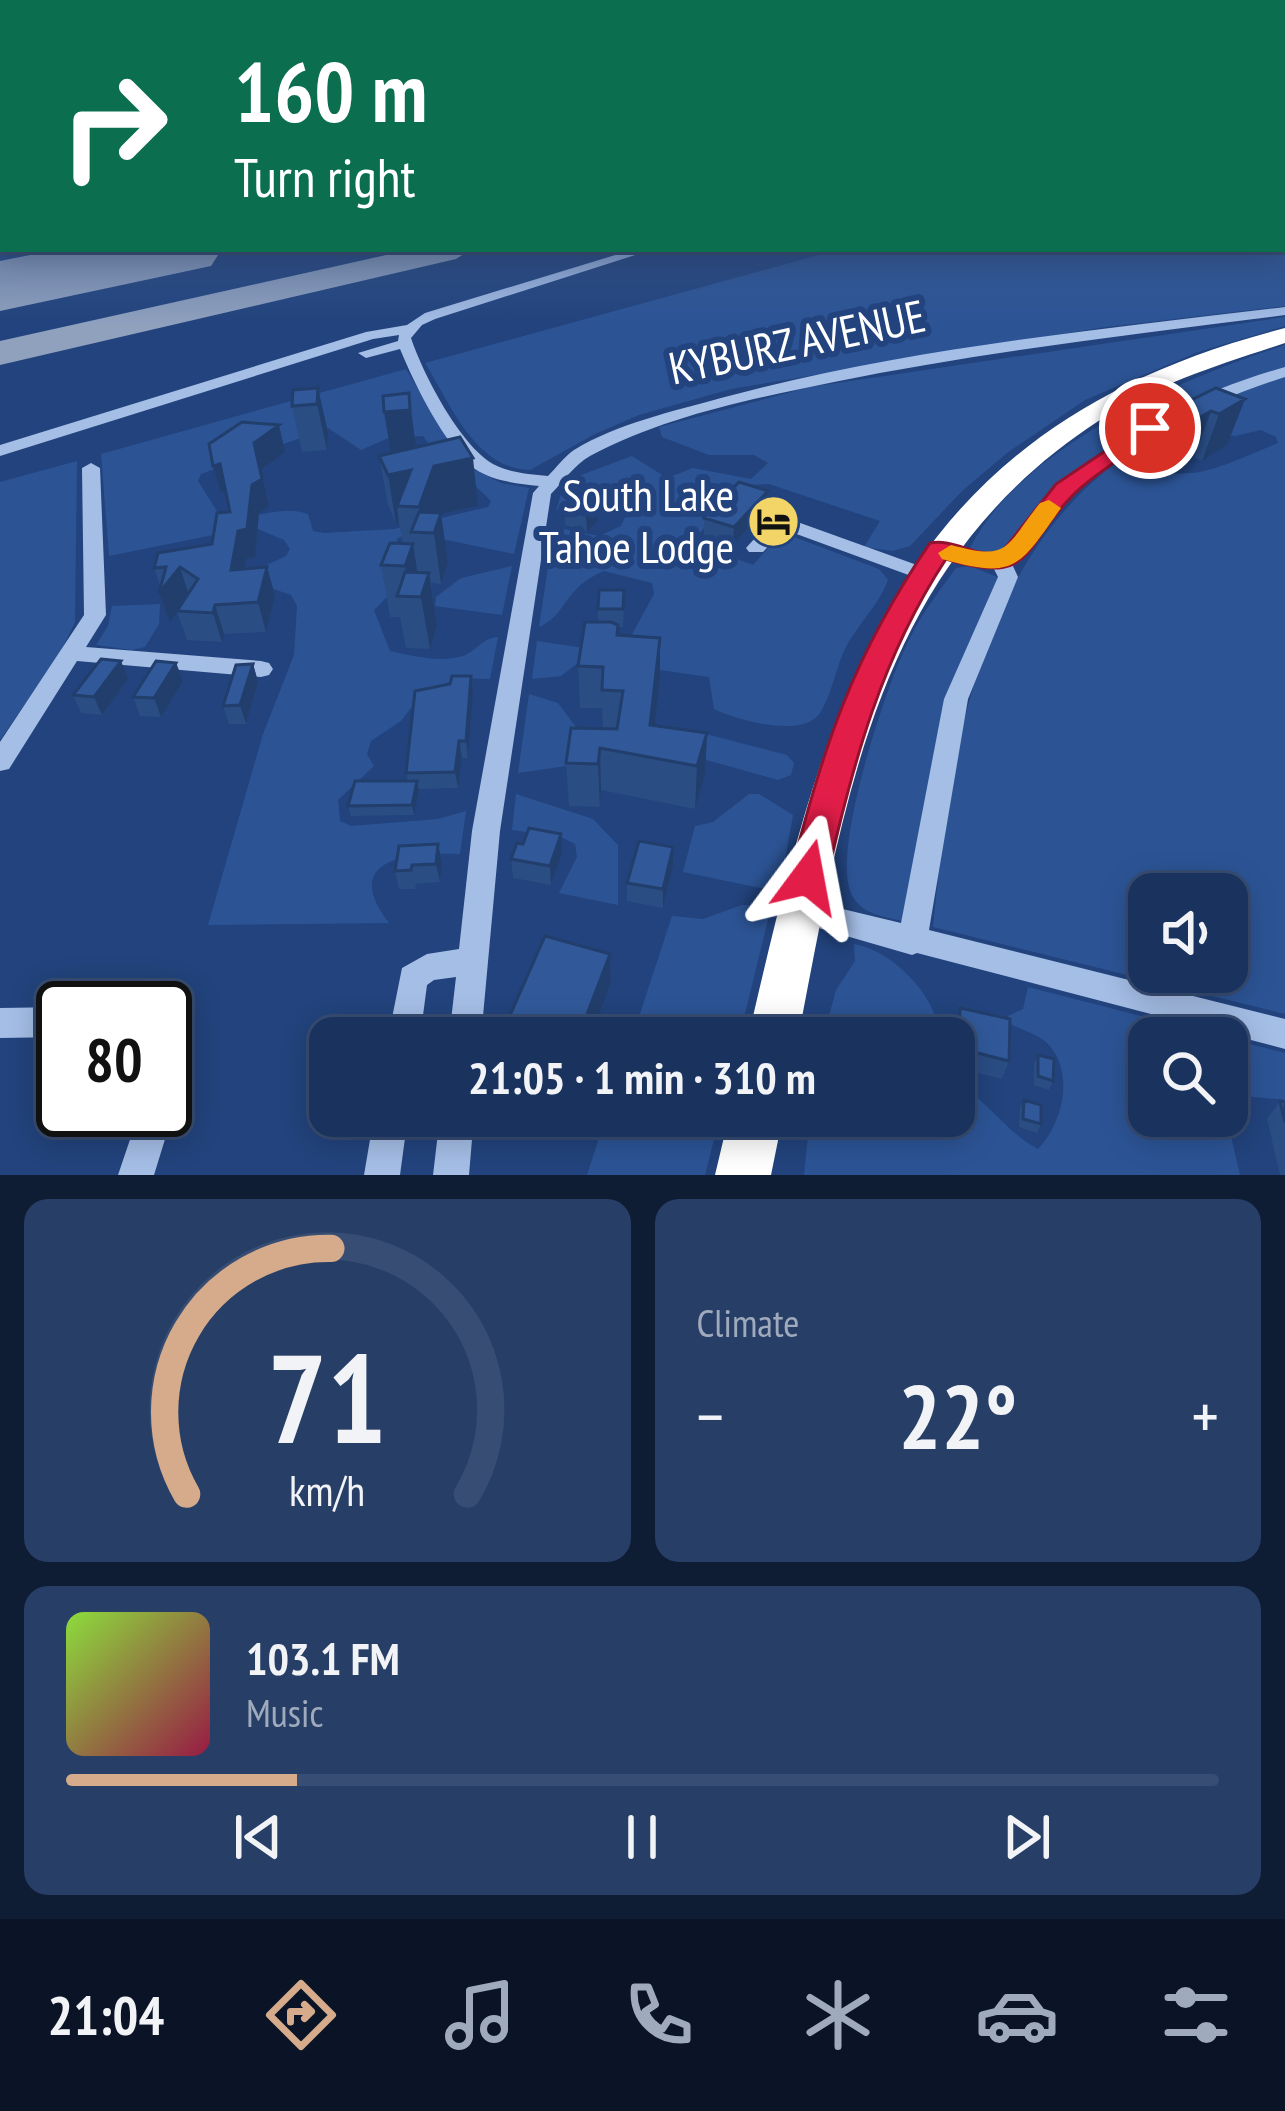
<!DOCTYPE html>
<meta charset="utf-8">
<style>
:root{--surface:#1a325e;--page:#273e67;--text:#f1f3f6;--muted:#9faabc;--line:#384d73;--accent:#d6ab8b}
body{margin:0;font-family:"PT Sans Narrow",sans-serif;background:var(--page);color:var(--text);height:100vh;display:flex;flex-direction:column;font-size:45px;white-space:nowrap}
*{box-sizing:border-box;margin:0}
p{font-size:39px;color:var(--muted)}
.icon{flex:none;width:66px;height:66px;fill:none;stroke:currentColor;stroke-width:2;stroke-linecap:round;stroke-linejoin:round}
.map{position:relative;height:1175px;overflow:hidden}
.drawer{display:flex;flex-direction:column;gap:24px;padding:24px;background:#0e1c34;flex:1}
.drawer>*{flex:none}
.guide{position:absolute;left:0px;top:0px;width:1287px;height:252px;box-shadow:0 6px 30px #0003,0 0 0 3px var(--line);background:#0b6e4f;color:#fff;overflow:hidden}
.buttons{position:absolute;left:1128px;top:873px;display:grid;gap:24px}
.buttons a{display:grid;place-items:center;width:120px;height:120px;border-radius:24px;background:var(--surface);box-shadow:0 6px 30px #0003,0 0 0 3px var(--line);font-size:60px}
.speed{position:absolute;left:36px;top:981px;display:flex;gap:24px;font-size:60px;font-weight:700;text-align:center}
.speed>*{display:grid;place-content:center;width:156px;height:156px;border-radius:50%;background:var(--surface);box-shadow:0 6px 30px #0003,0 0 0 3px var(--line);line-height:1}
.speed .limit{border:6px solid #111;border-radius:18px;background:#fff;color:#111}
.pin{position:absolute;display:grid;place-items:center;width:102px;height:102px;color:#fff;margin:-51px;border:6px solid #fff;border-radius:50%;box-shadow:0 3px 12px #0007}
.me{position:absolute;width:132px;margin:-66px;rotate:13deg;stroke-linejoin:round;filter:drop-shadow(0 0 9px #0008)}
.turn{display:flex;align-items:center;gap:42px;height:252px;padding:0 36px;font-size:54px}
.turn .icon{width:156px;height:156px;stroke-width:2.5}
.turn b{display:block;font-size:84px;line-height:102px}
.big{font-size:90px;font-weight:600;line-height:1.1}
.drawer .tile{flex:1;display:flex;flex-direction:column;justify-content:center;gap:18px;min-width:0;padding:0 42px;border-radius:24px;background:var(--page)}
.drawer .dial{align-items:center;gap:0}
.dial svg{height:312px;overflow:visible;fill:none;stroke:var(--line);stroke-width:7;stroke-linecap:round;text-anchor:middle}
.dial text{fill:var(--text);stroke:none}
.song{display:flex;align-items:center;gap:36px}
.cover{width:144px;height:144px;border-radius:18px;background:linear-gradient(135deg,hsl(90 70% 55%),hsl(340 70% 35%))}
.played{height:12px;border-radius:6px;background:linear-gradient(90deg,var(--accent) 20%,var(--line) 20%)}
.keys{display:flex;justify-content:space-around;direction:ltr}
.heat{display:flex;justify-content:space-between;align-items:center;font-size:66px;direction:ltr}
.drawer .tiles{flex:1;display:grid;gap:24px;grid-template-columns:1fr 1fr}
.tile:last-child{grid-column:span 2}
.trip{position:absolute;left:309px;top:1017px;width:666px;height:120px;border-radius:24px;background:var(--surface);box-shadow:0 6px 30px #0003,0 0 0 3px var(--line);font-weight:600;line-height:120px;text-align:center}
.tab-bar{display:flex;height:192px;justify-content:space-around;align-items:center;background:#0a1426;color:var(--muted)}
.tab-bar .icon{width:84px;height:84px}
.tab-bar .active{color:var(--accent)}
.tab-bar b{font-size:54px;color:var(--text)}
.map>svg:first-child{display:block}
.green{fill:#2c5495;fill-rule:evenodd}
.lines{fill:none;stroke-linecap:round;stroke-linejoin:round}
.river{fill:#17305d;fill-rule:evenodd}
.taxiway{fill:#90a1be;fill-rule:evenodd}
.runway{fill:#90a1be;fill-rule:evenodd}
.minor{fill:#a5bee6;fill-rule:evenodd}
.highway{fill:#fff;fill-rule:evenodd}
.wall{fill:#2a4d84}
.shaded-wall{fill:#223e6c}
.building{fill:#31599a;stroke:#223e6c;stroke-width:3}
.route{fill:#e11d48;stroke:#92132f;stroke-width:3}
.slow{fill:#f59e0b}
.labels{text-anchor:middle;stroke-width:12;stroke-linejoin:round;paint-order:stroke}
.street-label{font-size:45px;fill:#fff;stroke:#22437d}
.poi-label{font-size:45px;fill:#fff;stroke:#22437d;text-anchor:end}
</style>
<div class="map">
<svg width="1285" height="1175" viewBox="0 0 1285 1175">
<rect width="100%" height="100%" fill="#22437d"/>
<path class="green" d="M1285 168V306L1099 328 731 389 639 415 595 434 530 470C475 469 450 403 425 363L841 249H1284Z
M1285 317V326L1198 352 1085 400 1007 453 962 491 910 546 893 551 864 547 880 521 769 484 745 485 691 542 753 565 779 536 794 537 879 569 888 580C879 604 861 621 848 643 836 664 833 693 820 713 803 739 736 720 714 709L709 677 583 659 561 676 532 679 537 641 584 648 630 638 654 594 652 583 604 571C563 588 568 614 539 627L554 527 599 536 621 526 629 509 619 495 599 486 583 490 556 511 565 481 632 456 667 478 693 468 751 479 768 463 754 455H709L662 437 659 427 810 387Z
M1285 345V368C1200 392 1116 432 1050 493 1025 516 1010 567 969 550 1020 446 1181 379 1285 345Z
M406 369 460 459 433 450 423 436 386 439 361 450 328 428 201 474 198 481 222 519C253 521 279 504 308 514L313 531 324 533 394 529 488 507 491 501 460 471 469 467 501 483 529 488 514 554 409 532 397 539 395 589 374 610 390 651C412 656 440 663 463 656 477 651 482 638 498 637L490 679 462 678 424 691 401 721 371 741 367 754 374 766 338 800 340 821 351 826 438 819 466 811 460 854C412 852 338 857 389 923L208 925 263 734 294 655 297 606 291 595 265 586 254 571 286 556 290 549 284 540 253 527 109 556 101 454Z
M1285 377V1014L933 927C950 759 975 565 1122 458 1184 490 1219 467 1278 443L1276 437 1261 430 1235 436 1168 428 1233 393ZM1149 894H1227V972H1149Z
M77 461 75 622 60 653 0 740V482Z
M512 566 502 615 435 606 436 597 461 578Z
M970 566 1002 579 902 921C883 916 864 915 853 897 828 858 887 682 910 638 922 613 940 590 956 568Z
M160 604 159 624 145 647 132 650 96 645 108 626 112 606Z
M529 694 558 703 601 761 518 773Z
M690 730 787 755 794 763 791 775 778 780 692 756Z
M516 794 593 819 618 845V905L559 893 577 857 575 844 561 837 512 830Z
M749 794H759L793 815 781 883 775 891 683 872 695 826 713 822Z
M742 905H758L769 916 739 1038H632L672 916 703 919Z
M854 944C892 950 940 998 939 1038H823L836 990 855 961Z
M1028 987 1285 1053V1100L1235 1095 1230 1132 1240 1175H804L810 1116H954V1082C989 1100 1004 1131 1038 1149 1063 1123 1076 1071 1046 1042 1037 1034 1020 1029 1010 1024L1008 1016 1023 1009ZM1149 1038H1227V1116H1149Z
M606 1116H720L705 1175H587Z"/>
<g class="lines">
<path class="river" d="M0 194H3V206H0Z"/>
<path class="taxiway" d="M413 249H472L456 259 0 365V341Z"/>
<path class="runway" d="M60 249H222L211 266 0 311V261Z"/>
<path class="minor" d="M635 249H654L435 319 422 325 411 338C423 374 460 445 493 464 510 473 530 474 548 476 556 468 565 456 574 450 616 424 674 411 721 398 905 348 1097 330 1285 307V315C1134 334 983 352 834 382 751 399 665 416 590 456 575 464 563 482 551 494L500 831 481 1038H449L456 977 434 980 427 985 420 1038H388L402 968 427 954 459 949 472 831 533 493 539 486C518 484 493 481 475 469 444 445 415 385 400 349L366 358 358 353 398 341 399 335 373 339 0 456V445L366 332 407 325 425 313Z
M1285 367V377C1211 401 1139 434 1080 487 1054 510 1040 544 1012 564L1018 577 968 699 929 930 1285 1019V1049L917 953 912 955 791 920 786 911 791 902 801 899 901 923 944 699 998 577 994 569 963 565 932 553 929 549 932 545C953 542 973 562 995 557 1020 550 1049 494 1071 476 1133 425 1207 389 1285 367Z
M91 463 100 468 106 615 86 647 261 661 269 663 273 669 269 675 261 677 77 661 9 769 0 771V742L84 615 82 468Z
M792 520 928 569 931 573 928 577H914L791 532 780 534 763 552H749L746 548 766 526Z
M63 1007V1037L0 1038V1008Z
M165 1008 189 1019C201 1045 187 1074 177 1099L170 1101 174 1110 154 1175H118L140 1110H165Z
M374 1116H408L400 1175H364Z
M440 1116H474L469 1175H433Z"/>
<path class="highway" d="M1285 328V343C1222 364 1156 384 1100 420 877 564 845 797 798 1038H748C829 688 894 428 1285 328Z
M729 1116H783L771 1175H715Z"/>
</g>
<path class="wall" d="M318 388 328 433 327 450 302 452 292 406Z
M1245 399 1227 445 1202 461 1194 457 1182 465 1159 455 1175 408Z
M416 447 478 506 441 514 448 563 441 584 431 583 437 625 430 649 406 648 400 617H390L381 565 403 543 399 523H396L388 505 379 456Z
M285 452 261 470 269 506 259 513 255 557 246 559 244 569 267 567 275 596 266 632 224 634 222 642 187 640 177 612 170 622 159 593 161 588 154 568 212 544 230 512 226 492 221 493 213 466Z
M768 491 766 507 733 545 704 535V518Z
M564 508 598 520 587 532 565 525Z
M624 608 623 627H618V635L660 679 655 725 707 733 705 775 695 809 601 790 600 807 569 806 566 763 603 729 602 708H580L578 666 598 622V609Z
M176 663 183 681 161 717 140 716 133 697Z
M253 664 258 682 246 724H229L223 706Z
M471 676 473 693 468 758H462L458 788 419 789 414 815 351 816 348 806 408 781 406 773 450 684Z
M128 679 102 715 81 713 73 695Z
M438 844 442 863 440 882 416 884 415 889H399L395 871Z
M562 853 551 885 513 878 511 859Z
M673 866 663 908 627 901V883Z
M610 954 611 982 590 1038H510L507 1022Z
M960 1008 1009 1061 1002 1079 954 1067V1026Z
M1038 1055 1053 1081 1049 1090 1034 1085V1064Z
M1024 1100 1041 1124 1037 1133 1019 1127 1020 1108Z
M1280 1101 1285 1102V1175H1280L1267 1119Z"/>
<path class="shaded-wall" d="M318 388 328 433 327 450 317 404Z
M409 393 417 456 392 459 384 412Z
M1245 399 1227 445 1202 461 1219 414Z
M1211 411 1194 457 1182 465 1199 418Z
M279 425 285 452 261 470 269 506 259 513 255 557 246 559 240 598 231 570 254 443Z
M473 458 478 506 441 514 448 563 441 584 434 533H423L419 507 434 466Z
M220 464 227 491 221 493 213 466Z
M411 470 397 506 399 523H396L388 475Z
M768 491 766 507 733 545 734 527Z
M598 503V520L587 532 586 515Z
M413 544 421 595 410 597 405 566Z
M180 567 189 596 170 622 159 593Z
M267 567 275 596 266 632 258 602Z
M429 573 437 625 430 649 421 597Z
M215 605 224 634 222 642 213 613Z
M660 638V679L651 758 650 725Z
M121 661 128 679 102 715 94 697Z
M176 663 183 681 161 717 154 698Z
M253 664 258 682 246 724 240 705Z
M471 676 473 693 468 758 466 741Z
M707 733 705 775 695 809 697 766Z
M459 741 462 758 458 788 455 772Z
M600 748 601 790 600 807 598 764Z
M417 781 419 790 414 815 412 805Z
M561 834 562 853 551 885 550 866Z
M438 844 442 863 440 882 436 864Z
M673 847V866L663 908V889Z
M610 954 611 982 590 1038H578Z"/>
<path class="building" d="M318 388 317 404 292 406 293 390Z
M1216 388 1245 399 1219 414 1211 411 1199 418 1175 408Z
M409 393 410 410 384 412 383 396Z
M242 422 279 425 254 443 262 479 252 485 247 529 238 531 231 570 267 567 258 602 215 605 213 613 177 611 198 579 180 567 159 593 166 567 154 568 158 553 212 544 217 513 230 512 220 464 213 466 209 444Z
M460 437 473 458 434 466 419 507 397 506 411 470 388 475 379 456Z
M739 482 768 491 734 527 704 518Z
M576 496 598 503 586 515 564 508Z
M419 512 441 513 434 533 411 532Z
M390 543 413 544 405 566 381 565Z
M405 572 429 573 421 597 397 596Z
M599 590H624L623 609H598Z
M585 622H611L618 625 617 635 660 638 650 725 707 733 697 766 600 748 598 764 566 763 571 728 617 729 623 691 602 690 603 667 578 666Z
M101 659 121 661 94 697 73 695Z
M156 661 176 663 154 698 133 697Z
M253 664 240 705 223 706 236 665Z
M452 676H471L466 741H459L455 772 406 773 415 691 450 684Z
M355 781H417L412 805 348 806Z
M529 828 561 834 550 866 511 859 517 843 523 844Z
M639 841 673 847 663 889 627 883Z
M438 844 436 864 412 865 411 870 395 871 399 846Z
M545 936 610 954 578 1038H559L507 1022Z
M960 1008 1010 1019 1009 1061 958 1048Z
M1038 1055 1054 1059 1053 1081 1038 1076Z
M1024 1100 1041 1105V1124L1023 1119Z
M1280 1101 1285 1102V1122Z"/>
<linearGradient id="sky" x2="0" y2="1"><stop stop-color="#132545"/><stop offset="0.5" stop-color="#3e5b8f"/><stop offset="1" stop-color="#3e5b8f" stop-opacity="0"/></linearGradient>
<rect width="1285" height="325" fill="url(#sky)"/>
<path class="route" d="M1150 421 1161 428 1158 432C1131 453 1097 471 1073 495 1020 548 1035 587 946 559 881 658 853 763 827 877L821 888 808 892 796 888 790 877C824 745 852 657 930 543 955 538 977 559 1002 552L1056 484Z"/>
<path class="slow" d="M1049 500 1061 508C1019 567 1016 580 942 559L938 553 951 545C1011 561 1004 548 1040 503Z"/>
<defs>
<symbol id="hotel-disc" viewBox="-11 -11 22 22"><circle r="9.5" fill="#f2d467" stroke="#22437d"/><path d="M-6-4.5h1.5V1H6V5H4.5V3h-9V5H-6ZM-4 0a1.8 1.8 0 1 1 3.6 0ZM.5 0V-2.5h3Q6-2.5 6 0Z" fill="#111"/></symbol>
</defs>
<g fill-rule="evenodd">
<use href="#hotel-disc" x="744" y="492" width="59" height="59"/>
</g>
<g class="labels">
<g class="street-label">
<text transform="translate(797 342) rotate(-12)" y="16">KYBURZ AVENUE</text>
</g>
<g class="poi-label">
<text x="734" y="511">South Lake<tspan x="734" dy="52">Tahoe Lodge</tspan></text>
</g>
</g>
</svg>
<div class="buttons">
<a><svg class="icon" aria-label="sound" viewBox="0 0 24 24"><path d="M4 9h4l5-4v14l-5-4H4zM17 9q2 3 0 6"/></svg></a>
<a><svg class="icon" aria-label="search" viewBox="0 0 24 24"><circle cx="10" cy="10" r="6"/><path d="M15 15l6 6"/></svg></a>
</div>
<div class="speed"><div class="limit">80</div></div>
<div class="pin" style="left:1150px;top:428px;background:#d93025"><svg class="icon" aria-label="arrive" viewBox="0 0 24 24"><path d="M6 21V4h12l-3 4 3 4H6"/></svg></div>
<svg class="me" style="left:808px;top:877px" viewBox="-20 -20 40 40"><path d="M0-17L14 15 0 8-14 15z" fill="#e11d48" stroke="#fff" stroke-width="4"/></svg>
<div class="trip">21:05 · 1 min · 310 m</div>
<div class="guide">
<div class="turn"><svg class="icon" aria-label="right" viewBox="0 0 24 24"><path d="M7 20v-9h11M14 6l5 5-5 5"/></svg><div><b>160 m</b>Turn right</div></div>
</div>
</div>
<section class="drawer">
<div class="tiles">
<div class="tile dial"><svg viewBox="0 0 100 80">
<path d="M14 69A42 42 0 1 1 86 69"/>
<path d="M14 69A42 42 0 0 1 51 6" stroke="#d6ab8b"/>
<text x="50" y="56" font-size="32" font-weight="700">71</text>
<text x="50" y="72" font-size="11">km/h</text>
</svg></div>
<div class="tile"><p>Climate</p>
<div class="heat"><a>−</a><b class="big">22°</b><a>+</a></div>
</div>
<div class="tile">
<div class="song"><i class="cover"></i><div><b>103.1 FM</b><p>Music</p></div></div>
<div class="played"></div>
<div class="keys"><svg class="icon" aria-label="previous" viewBox="0 0 24 24"><path d="M18 5L8 12l10 7zM5 5v14"/></svg><svg class="icon" aria-label="pause" viewBox="0 0 24 24"><path d="M8 5v14M16 5v14"/></svg><svg class="icon" aria-label="next" viewBox="0 0 24 24"><path d="M6 5l10 7-10 7zM19 5v14"/></svg></div>
</div>
</div>
</section>
<nav class="tab-bar">
<b>21:04</b>
<svg class="icon active" aria-label="directions" viewBox="0 0 24 24"><path d="M12 3l9 9-9 9-9-9zM9 14v-3h6M13 9l2 2-2 2"/></svg>
<svg class="icon" aria-label="music" viewBox="0 0 24 24"><path d="M9 18V5l10-2v13"/><circle cx="6" cy="18" r="3"/><circle cx="16" cy="16" r="3"/></svg>
<svg class="icon" aria-label="phone" viewBox="0 0 24 24"><path d="M5 4h4l2 5-3 2q2 4 5 5l2-3 5 2v4C11 20 4 13 5 4z"/></svg>
<svg class="icon" aria-label="climate" viewBox="0 0 24 24"><path d="M12 3v18M4 7l16 10M4 17L20 7"/></svg>
<svg class="icon" aria-label="car" viewBox="0 0 24 24"><path d="M5 17H2v-5l4-1 3-4h7l3 4 3 1v5h-3M9 17h6M6 11h13"/><circle cx="7" cy="17" r="2"/><circle cx="17" cy="17" r="2"/></svg>
<svg class="icon" aria-label="filters" viewBox="0 0 24 24"><path d="M4 7h16M4 17h16"/><circle cx="9" cy="7" r="2"/><circle cx="15" cy="17" r="2"/></svg>
</nav>
